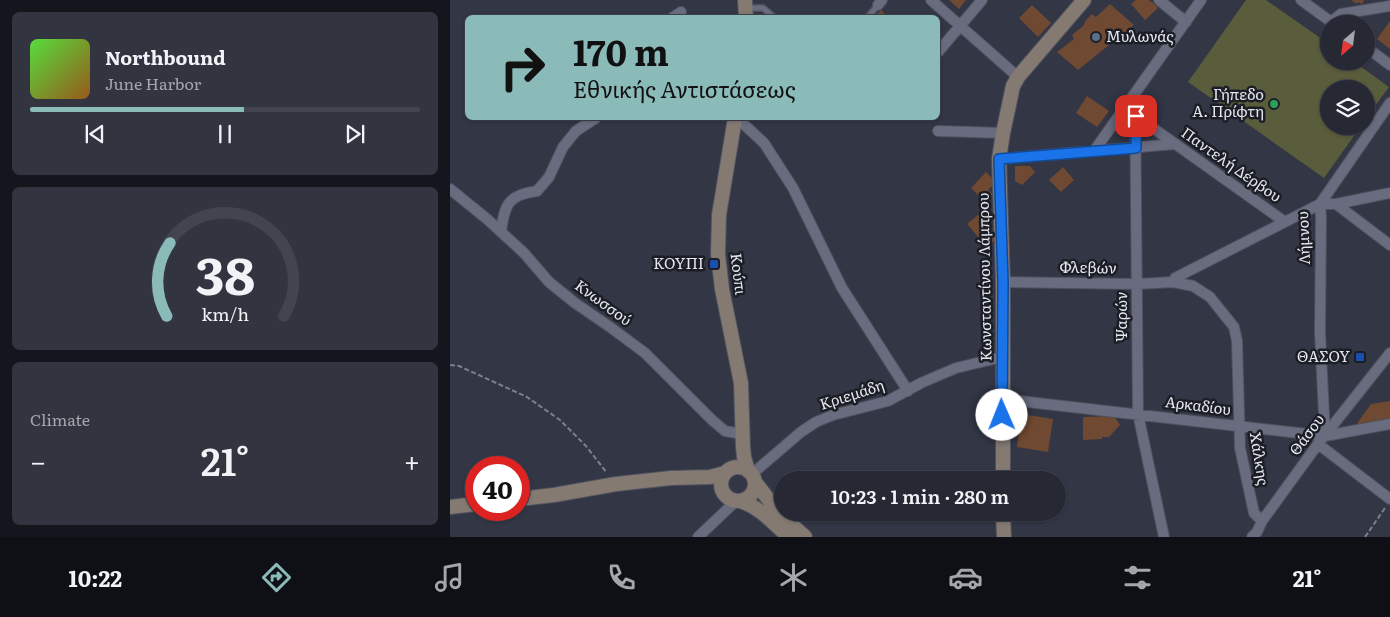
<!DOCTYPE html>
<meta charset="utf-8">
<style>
:root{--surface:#262834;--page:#323440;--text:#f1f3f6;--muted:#a4a6ac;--line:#42444f;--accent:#8bbbb9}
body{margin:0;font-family:Literata,serif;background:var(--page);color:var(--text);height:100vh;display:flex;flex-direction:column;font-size:19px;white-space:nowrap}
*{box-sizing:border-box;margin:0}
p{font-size:16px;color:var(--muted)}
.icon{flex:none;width:28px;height:28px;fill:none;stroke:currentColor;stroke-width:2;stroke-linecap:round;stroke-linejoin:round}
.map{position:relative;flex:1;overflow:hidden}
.details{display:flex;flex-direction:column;gap:12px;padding:12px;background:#15161d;width:450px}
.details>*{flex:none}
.guide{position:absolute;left:15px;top:15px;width:475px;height:105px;border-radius:8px;box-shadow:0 1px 4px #0004,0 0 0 1px var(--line);background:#8bbbb9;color:#111;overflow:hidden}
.needle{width:32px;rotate:208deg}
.tools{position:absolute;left:870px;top:15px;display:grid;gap:10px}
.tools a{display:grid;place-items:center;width:55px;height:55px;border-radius:50%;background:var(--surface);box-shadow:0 1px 4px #0004,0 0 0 1px var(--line);font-size:25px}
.speed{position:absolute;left:15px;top:456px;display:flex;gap:10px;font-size:25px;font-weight:700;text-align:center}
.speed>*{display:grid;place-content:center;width:65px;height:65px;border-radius:50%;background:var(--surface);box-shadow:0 1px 4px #0004,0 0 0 1px var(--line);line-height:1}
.speed .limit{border:8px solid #d22;background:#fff;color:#111}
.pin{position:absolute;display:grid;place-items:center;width:42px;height:42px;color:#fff;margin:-21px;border-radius:10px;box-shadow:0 2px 8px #0006}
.me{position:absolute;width:55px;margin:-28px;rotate:359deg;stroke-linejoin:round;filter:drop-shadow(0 0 4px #0008)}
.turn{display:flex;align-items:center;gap:18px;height:105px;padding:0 25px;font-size:22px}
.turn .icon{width:65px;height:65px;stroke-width:2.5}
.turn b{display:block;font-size:35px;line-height:42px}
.big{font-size:38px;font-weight:600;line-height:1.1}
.details .card{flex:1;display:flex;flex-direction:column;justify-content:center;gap:8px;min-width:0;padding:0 18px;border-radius:8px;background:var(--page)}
.details .dial{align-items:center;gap:0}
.dial svg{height:130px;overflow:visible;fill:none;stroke:var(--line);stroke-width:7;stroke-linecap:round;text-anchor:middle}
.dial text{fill:var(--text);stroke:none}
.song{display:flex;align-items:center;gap:15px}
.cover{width:60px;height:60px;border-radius:8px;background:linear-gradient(135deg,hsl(110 70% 55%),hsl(30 70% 35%))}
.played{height:5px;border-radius:2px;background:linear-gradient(90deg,var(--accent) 55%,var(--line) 55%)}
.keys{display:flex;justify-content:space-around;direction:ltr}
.heat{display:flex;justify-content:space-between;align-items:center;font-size:28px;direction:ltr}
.trip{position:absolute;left:324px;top:471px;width:292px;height:50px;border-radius:25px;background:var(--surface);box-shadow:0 1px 4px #0004,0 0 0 1px var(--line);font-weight:600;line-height:50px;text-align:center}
.tab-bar{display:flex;height:80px;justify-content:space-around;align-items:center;background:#0f1015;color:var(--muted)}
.tab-bar .icon{width:35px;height:35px}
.tab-bar .current{color:var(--accent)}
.tab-bar b{font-size:22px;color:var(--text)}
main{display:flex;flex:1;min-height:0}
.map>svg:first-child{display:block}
.garden{fill:#5a5d3c}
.building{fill:#6f4931}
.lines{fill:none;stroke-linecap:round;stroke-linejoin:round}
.lane-casing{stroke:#4f515f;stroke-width:8}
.street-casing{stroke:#4f515f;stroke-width:12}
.secondary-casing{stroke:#4f515f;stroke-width:16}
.path{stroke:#7d818e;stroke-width:2;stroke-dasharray:5 2.5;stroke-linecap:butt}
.lane{stroke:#686c7e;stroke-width:5}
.street{stroke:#686c7e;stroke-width:10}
.secondary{stroke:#847a72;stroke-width:14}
.route-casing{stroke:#114b97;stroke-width:12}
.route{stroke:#1a73e8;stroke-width:9}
.service-dot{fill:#5c6f8a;stroke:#1c1e25;stroke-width:2}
.leisure-dot{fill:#2e9e5b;stroke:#1c1e25;stroke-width:2}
.transit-dot{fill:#1a4fb4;stroke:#1c1e25;stroke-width:2}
.labels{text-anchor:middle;stroke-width:5;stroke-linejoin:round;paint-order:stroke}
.poi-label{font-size:15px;fill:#e4e6f0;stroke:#1c1e25;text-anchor:end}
.street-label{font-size:15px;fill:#e4e6f0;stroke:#1c1e25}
</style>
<main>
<section class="details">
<div class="card">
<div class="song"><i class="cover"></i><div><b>Northbound</b><p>June Harbor</p></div></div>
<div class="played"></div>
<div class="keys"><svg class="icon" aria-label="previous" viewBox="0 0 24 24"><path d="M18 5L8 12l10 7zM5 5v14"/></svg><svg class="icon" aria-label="pause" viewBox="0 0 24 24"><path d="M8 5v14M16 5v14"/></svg><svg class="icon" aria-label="next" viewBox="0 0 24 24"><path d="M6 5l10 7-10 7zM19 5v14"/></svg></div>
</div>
<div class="card dial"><svg viewBox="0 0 100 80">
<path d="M14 69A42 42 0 1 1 86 69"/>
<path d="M14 69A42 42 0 0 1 16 24" stroke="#8bbbb9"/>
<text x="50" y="56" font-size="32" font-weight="700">38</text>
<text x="50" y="72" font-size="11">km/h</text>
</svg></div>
<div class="card"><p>Climate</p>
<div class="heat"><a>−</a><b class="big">21°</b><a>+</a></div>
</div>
</section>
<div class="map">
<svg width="940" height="537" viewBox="0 0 940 537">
<rect width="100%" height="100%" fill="#323645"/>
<path class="garden" d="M796 0H816L879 44V61H903L939 87 916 118V89H879V126H911L874 178 738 82Z"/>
<path class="building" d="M499 0H516L509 9Z
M686 0H699L700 2 701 1 708 8 695 20 681 4Z
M901 0H914L912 4 908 2 907 4Z
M660 4 684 25 628 70 607 52 624 39 622 35 633 26 636 20 642 14 646 17Z
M582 5 601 23 588 37 569 18Z
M431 10 439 18H424Z
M940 21V49L927 39Z
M637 96 659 111 647 127 626 113Z
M565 166H580L585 172 572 185 565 181Z
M613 167 624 180 611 192 599 180Z
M536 172 546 182 538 190 544 195 536 203 521 188Z
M529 214 547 236 546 239 538 246 536 245H535L517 224Z
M940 401V421L908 426V422L921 404Z
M571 414 603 419 598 452 567 447Z
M664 416 670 425 659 437H652V439L633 440V417Z"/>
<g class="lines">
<defs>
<path id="lane" d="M296 8H313L325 18
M417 18 428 5"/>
<path id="street" d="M481 0 568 77
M709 0 736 22
M851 0 884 24
M428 5 432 0
M222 18 231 12
M881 22 891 14 940 6
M916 47 940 65
M488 52 532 0
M685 94 688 414 714 537
M686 116 835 222
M287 118 314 143 343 188 392 288 458 391
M488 131 553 133
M644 151 751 0
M549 159 725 144
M0 189 37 219 74 253 99 282 125 303 160 327 195 353 262 420 275 431 292 434
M870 204 871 217 870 332 875 436
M870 204 940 103
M886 204 940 193
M51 231C55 204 58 195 87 191L99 177 113 147 126 131 146 118
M553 282 687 284 723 282 743 286 760 297 784 327 787 341 790 448 804 513 812 521
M723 282 725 278 870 204H886L940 245
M552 399 875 436 940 424
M868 444 940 499
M302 474 351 432 366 422 383 415 438 401 471 383 506 368 552 357
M248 537 286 501
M802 537 807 532 812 521 868 444 940 353"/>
<path id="secondary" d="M295 0 296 18
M285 118 269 215 268 254 272 289 291 383 293 447 294 457 298 471
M271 484a17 17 0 1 1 34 0a17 17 0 1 1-34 0Z
M553 480V282L549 159 553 133 563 86 568 77 634 0
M305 482 329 513 355 537
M69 499 104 495 166 484 221 478 260 477 275 473
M290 501C310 507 324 524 339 537
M0 507 26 504
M553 512 554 537"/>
</defs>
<use href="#lane" class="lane-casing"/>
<use href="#street" class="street-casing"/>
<use href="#secondary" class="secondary-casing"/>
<path class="path" d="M0 365 9 366 77 397 110 420 136 446 157 473
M915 537 935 508"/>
<use href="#lane" class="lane"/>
<use href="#street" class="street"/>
<use href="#secondary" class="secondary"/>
</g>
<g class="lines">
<defs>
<path id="route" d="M552 415 553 282 549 159 686 148V116"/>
</defs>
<use href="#route" class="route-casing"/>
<use href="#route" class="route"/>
</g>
<circle class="service-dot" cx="646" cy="37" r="5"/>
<circle class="leisure-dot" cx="824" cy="104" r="5"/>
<g class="transit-dot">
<rect x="259" y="259" width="10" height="10" rx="2.5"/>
<rect x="905" y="352" width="10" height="10" rx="2.5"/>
</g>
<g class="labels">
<g class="poi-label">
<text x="656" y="42" text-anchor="start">Μυλωνάς</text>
<text x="814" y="100">Γήπεδο<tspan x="814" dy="17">Α. Πρίφτη</tspan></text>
<text x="254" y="269">ΚΟΥΠΙ</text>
<text x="900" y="362">ΘΑΣΟΥ</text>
</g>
<g class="street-label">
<text transform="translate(781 165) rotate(35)" y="5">Παντελή Δέρβου</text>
<text transform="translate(854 238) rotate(-92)" y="5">Λήμνου</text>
<text transform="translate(638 268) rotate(1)" y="5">Φλεβών</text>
<text transform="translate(288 274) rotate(83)" y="5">Κούπι</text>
<text transform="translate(535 277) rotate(-91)" y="5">Κωνσταντίνου Λάμπρου</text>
<text transform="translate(153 303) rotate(36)" y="5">Κνωσσού</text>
<text transform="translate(672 317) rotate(-90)" y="5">Ψαρών</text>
<text transform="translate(402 395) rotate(-18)" y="5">Κριεμάδη</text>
<text transform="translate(748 406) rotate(7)" y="5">Αρκαδίου</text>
<text transform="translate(857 435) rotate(-53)" y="5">Θάσου</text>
<text transform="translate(809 459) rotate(81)" y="5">Χάλκης</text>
</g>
</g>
</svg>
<div class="tools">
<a><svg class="needle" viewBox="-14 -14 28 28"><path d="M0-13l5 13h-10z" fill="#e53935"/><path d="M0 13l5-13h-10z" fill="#a4a6ac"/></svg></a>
<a><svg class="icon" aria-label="layers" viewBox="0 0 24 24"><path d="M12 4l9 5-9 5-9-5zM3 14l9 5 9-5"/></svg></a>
</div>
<div class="speed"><div class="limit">40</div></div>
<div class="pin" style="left:686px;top:116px;background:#d93025"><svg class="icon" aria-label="arrive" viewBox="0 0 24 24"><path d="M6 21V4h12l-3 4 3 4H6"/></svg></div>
<svg class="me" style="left:552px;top:415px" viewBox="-20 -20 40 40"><circle r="19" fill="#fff"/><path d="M0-13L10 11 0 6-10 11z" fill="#1a73e8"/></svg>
<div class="trip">10:23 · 1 min · 280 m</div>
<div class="guide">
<div class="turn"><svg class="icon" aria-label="right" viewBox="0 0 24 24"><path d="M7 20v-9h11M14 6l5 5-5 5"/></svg><div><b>170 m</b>Εθνικής Αντιστάσεως</div></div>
</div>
</div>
</main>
<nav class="tab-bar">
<b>10:22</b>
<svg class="icon current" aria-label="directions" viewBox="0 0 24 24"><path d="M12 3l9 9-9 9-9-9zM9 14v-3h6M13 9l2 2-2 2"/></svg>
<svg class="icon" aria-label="music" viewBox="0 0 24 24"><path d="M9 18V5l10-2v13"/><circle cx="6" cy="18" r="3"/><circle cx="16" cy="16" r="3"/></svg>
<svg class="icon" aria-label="phone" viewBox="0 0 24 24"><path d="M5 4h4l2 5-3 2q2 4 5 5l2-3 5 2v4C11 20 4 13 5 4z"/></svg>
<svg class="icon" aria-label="climate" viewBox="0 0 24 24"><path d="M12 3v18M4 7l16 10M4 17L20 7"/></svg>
<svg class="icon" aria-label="car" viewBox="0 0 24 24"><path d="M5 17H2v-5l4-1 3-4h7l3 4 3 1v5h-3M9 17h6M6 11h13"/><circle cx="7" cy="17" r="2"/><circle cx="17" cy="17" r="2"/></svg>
<svg class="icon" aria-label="filters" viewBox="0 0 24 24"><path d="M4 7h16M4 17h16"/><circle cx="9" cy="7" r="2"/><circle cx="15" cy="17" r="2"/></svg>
<b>21°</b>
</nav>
